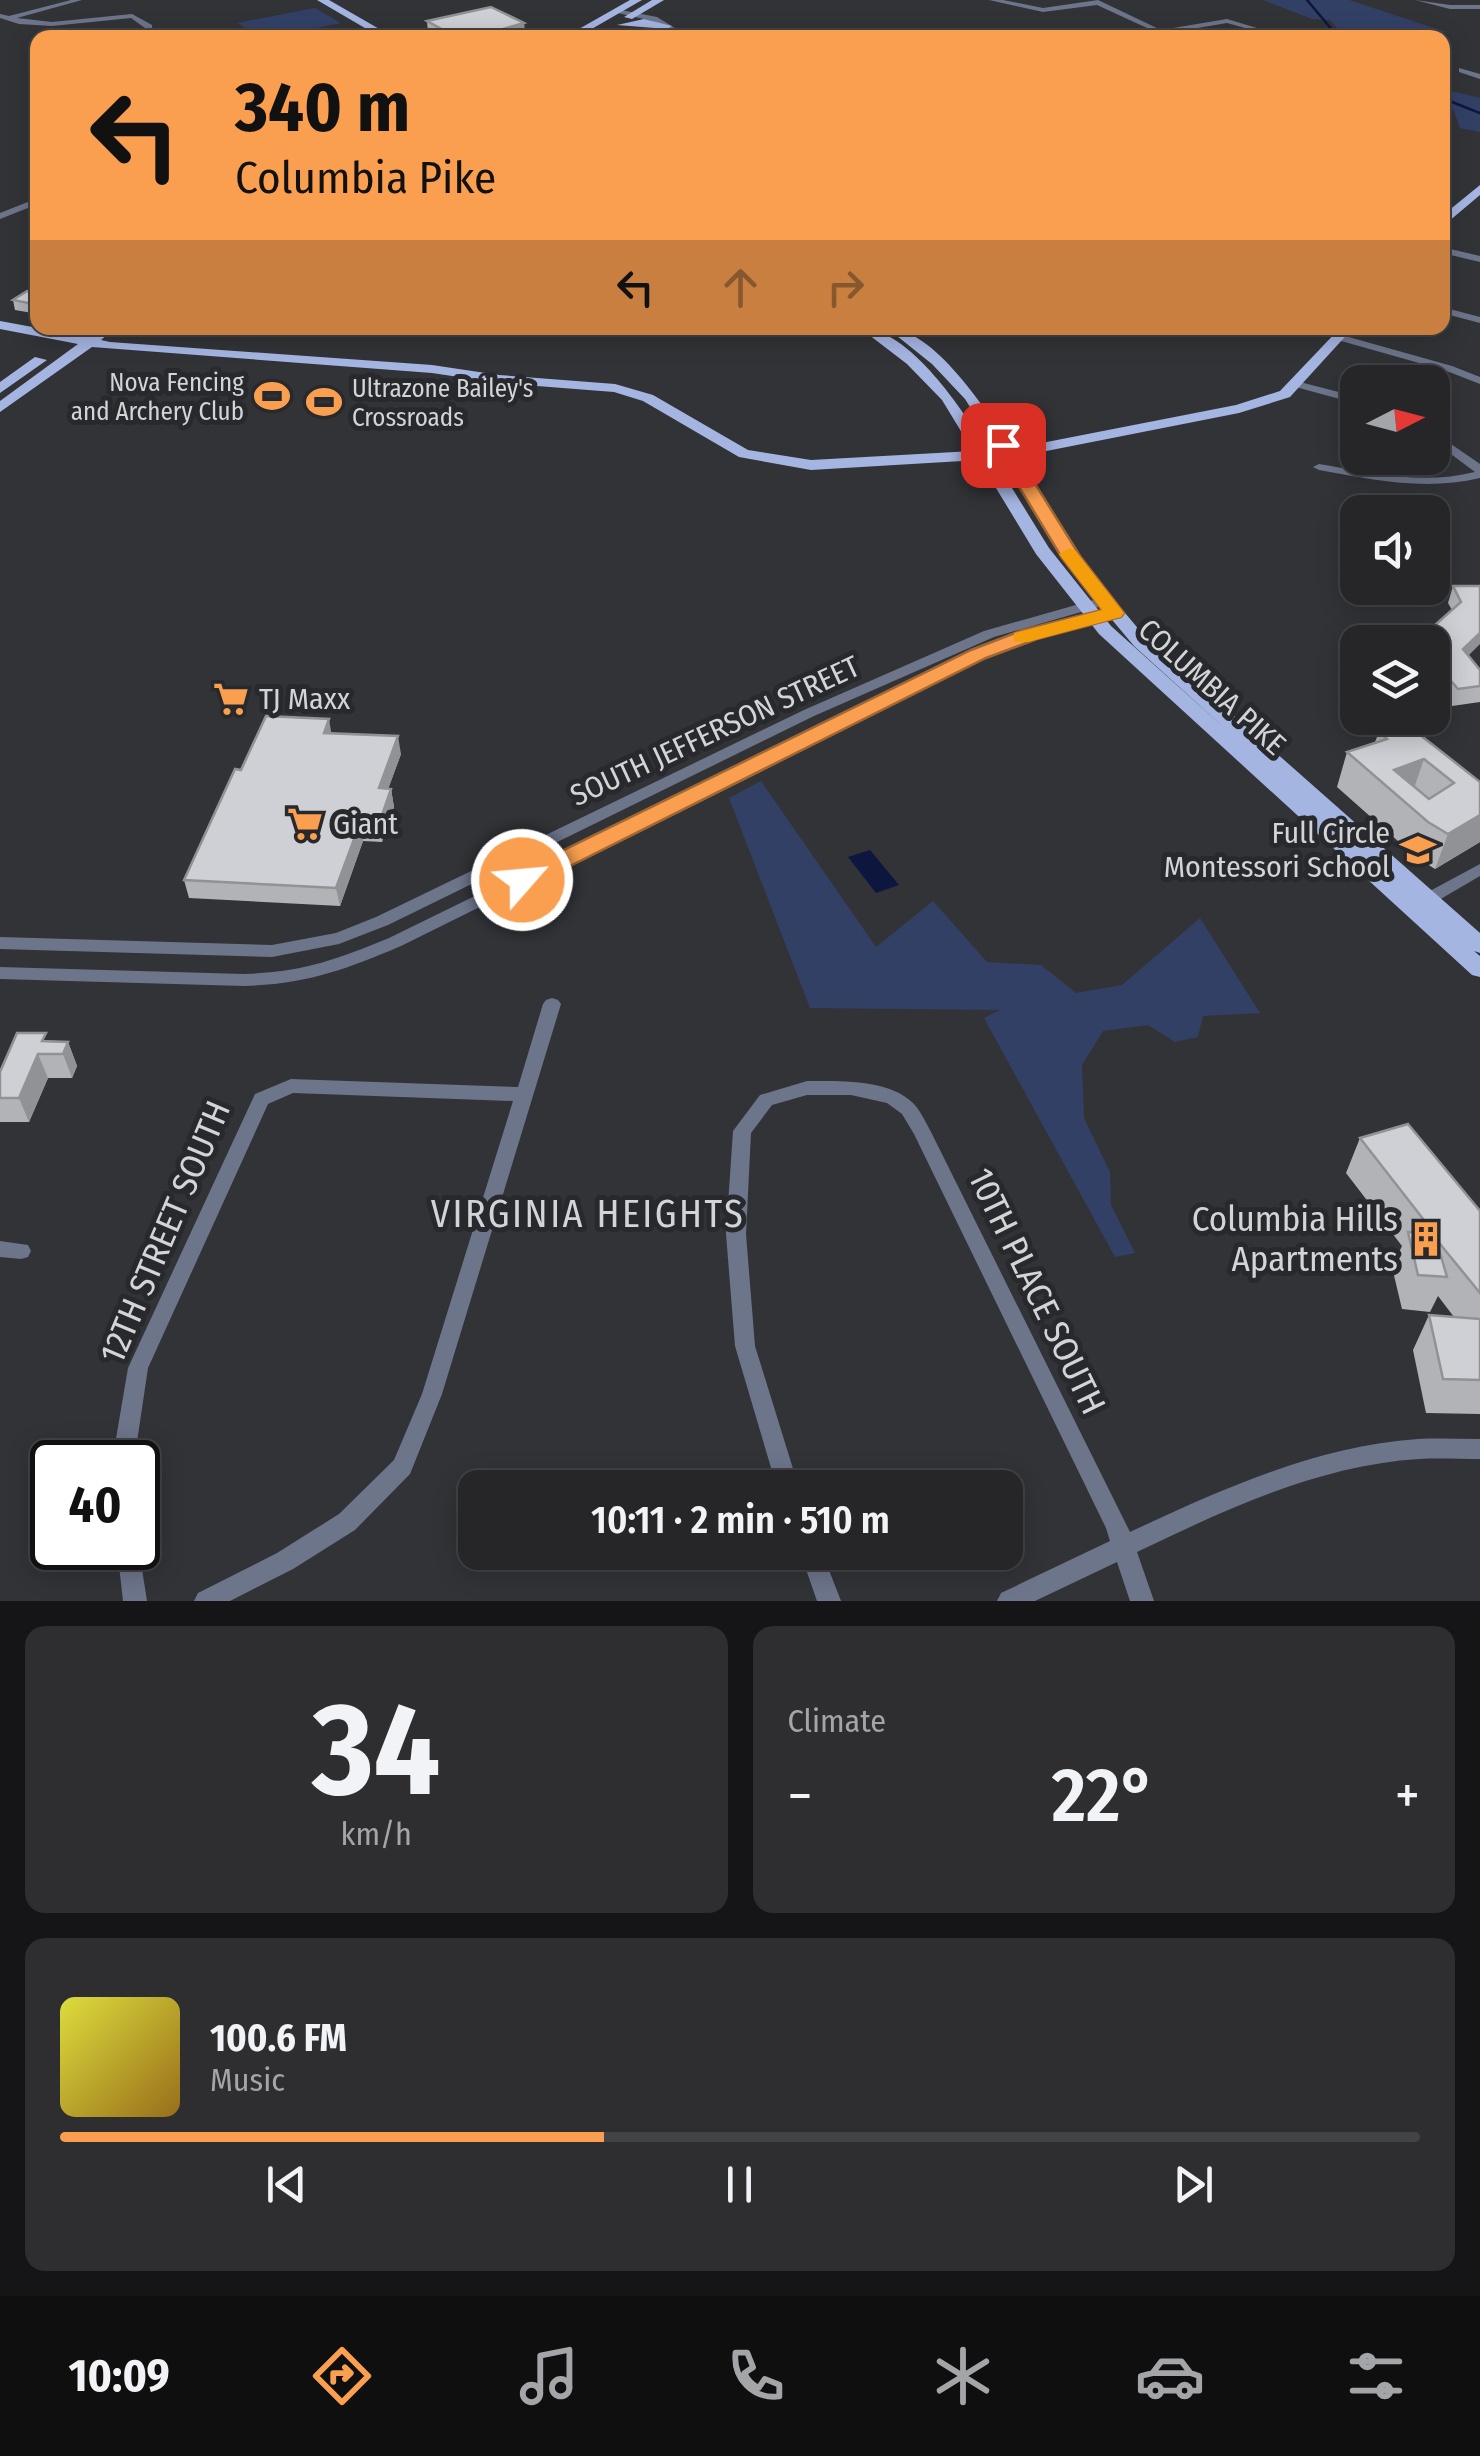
<!DOCTYPE html>
<meta charset="utf-8">
<style>
:root{--surface:#262629;--page:#2e2e31;--text:#f1f3f6;--muted:#a4a5a8;--line:#424346;--accent:#fa9f4f}
body{margin:0;font-family:"Fira Sans Condensed",sans-serif;background:var(--page);color:var(--text);height:100vh;display:flex;flex-direction:column;font-size:38px;white-space:nowrap}
*{box-sizing:border-box;margin:0}
p{font-size:32px;color:var(--muted)}
.icon{flex:none;width:55px;height:55px;fill:none;stroke:currentColor;stroke-width:2;stroke-linecap:round;stroke-linejoin:round}
.map{position:relative;height:1601px;overflow:hidden}
.sheet{display:flex;flex-direction:column;gap:25px;padding:25px;background:#151517;flex:1}
.sheet>*{flex:none}
.hud{position:absolute;left:30px;top:30px;width:1420px;height:305px;border-radius:20px;box-shadow:0 5px 25px #0003,0 0 0 2px var(--line);background:#fa9f4f;color:#111;overflow:hidden}
.needle{width:65px;rotate:84deg}
.buttons{position:absolute;left:1340px;top:365px;display:grid;gap:20px}
.buttons a{display:grid;place-items:center;width:110px;height:110px;border-radius:20px;background:var(--surface);box-shadow:0 5px 25px #0003,0 0 0 2px var(--line);font-size:50px}
.speed{position:absolute;left:30px;top:1440px;display:flex;gap:20px;font-size:50px;font-weight:700;text-align:center}
.speed>*{display:grid;place-content:center;width:130px;height:130px;border-radius:50%;background:var(--surface);box-shadow:0 5px 25px #0003,0 0 0 2px var(--line);line-height:1}
.speed .limit{border:5px solid #111;border-radius:15px;background:#fff;color:#111}
.pin{position:absolute;display:grid;place-items:center;width:85px;height:85px;color:#fff;margin:-42px;border-radius:20px;box-shadow:0 5px 15px #0006}
.me{position:absolute;width:110px;margin:-55px;rotate:63deg;stroke-linejoin:round;filter:drop-shadow(0 0 8px #0008)}
.turn{display:flex;align-items:center;gap:35px;height:210px;padding:0 40px;font-size:45px}
.turn .icon{width:130px;height:130px;stroke-width:2.5}
.turn b{display:block;font-size:70px;line-height:85px}
.lanes{display:flex;align-items:center;height:95px;padding:0 40px;background:#0003;justify-content:center;gap:50px;direction:ltr}
.lanes .off{opacity:.35}
.big{font-size:75px;font-weight:600;line-height:1.1}
.sheet .tile{flex:1;display:flex;flex-direction:column;justify-content:center;gap:15px;min-width:0;padding:0 35px;border-radius:20px;background:var(--page)}
.sheet .dial{align-items:center;gap:0}
.dial b{font-size:130px;line-height:1}
.song{display:flex;align-items:center;gap:30px}
.cover{width:120px;height:120px;border-radius:15px;background:linear-gradient(135deg,hsl(60 70% 55%),hsl(40 70% 35%))}
.played{height:10px;border-radius:5px;background:linear-gradient(90deg,var(--accent) 40%,var(--line) 40%)}
.keys{display:flex;justify-content:space-around;direction:ltr}
.heat{display:flex;justify-content:space-between;align-items:center;font-size:55px;direction:ltr}
.sheet .tiles{flex:1;display:grid;gap:25px;grid-template-columns:1fr 1fr}
.tile:last-child{grid-column:span 2}
.trip{position:absolute;left:458px;top:1470px;width:565px;height:100px;border-radius:20px;background:var(--surface);box-shadow:0 5px 25px #0003,0 0 0 2px var(--line);font-weight:600;line-height:100px;text-align:center}
.dock{display:flex;height:160px;justify-content:space-around;align-items:center;background:#0f0f10;color:var(--muted)}
.dock .icon{width:70px;height:70px}
.dock .on{color:var(--accent)}
.dock b{font-size:45px;color:var(--text)}
.map>svg:first-child{display:block}
.green{fill:#334066}
.water{fill:#0d163f}
.lines{fill:none;stroke-linecap:round;stroke-linejoin:round}
.stream{stroke:#0d163f;stroke-width:2.5}
.minor{fill:#6d758b;fill-rule:evenodd}
.major{fill:#a5b5e2;fill-rule:evenodd}
.wall{fill:#b2b3b7}
.shaded-wall{fill:#919295}
.building{fill:#cfd0d5;stroke:#919295;stroke-width:2.5;fill-rule:evenodd}
.route{fill:#fa9f4f;stroke:#a26733;stroke-width:2.5}
.slow{fill:#f59e0b}
.labels{text-anchor:middle;stroke-width:10;stroke-linejoin:round;paint-order:stroke}
.far-poi-label{font-size:25px;fill:#d3d4d6;stroke:#28292d;text-anchor:end}
.street-label{font-size:30px;fill:#d3d4d6;stroke:#28292d}
.poi-label{font-size:30px;fill:#d3d4d6;stroke:#28292d;text-anchor:start}
.near-poi-label{font-size:35px;fill:#d3d4d6;stroke:#28292d;text-anchor:end}
.near-street-label{font-size:35px;fill:#d3d4d6;stroke:#28292d}
.near-neighbourhood-label{font-size:38px;letter-spacing:2.5px;fill:#d2d4d9;stroke:#28292d}
</style>
<div class="map">
<svg width="1480" height="1601" viewBox="0 0 1480 1601">
<rect width="100%" height="100%" fill="#323337"/>
<path class="green" d="M1263 0H1349L1446 32 1423 38 1328 37 1327 33 1339 30 1330 20 1312 19Z
M315 8 341 23 268 38 260 37 237 23Z
M1443 89 1480 98V132L1460 128 1453 109 1443 106Z
M761 781 876 947 933 901 987 962 1041 965 1076 993 1122 985 1200 918 1260 1013 1203 1016 1198 1037 1175 1042 1148 1025 1103 1031 1082 1065 1084 1118 1110 1172 1111 1205 1135 1253 1115 1257 984 1018 1000 1010 810 1008 729 798Z"/>
<path class="water" d="M870 850 899 885 876 893 848 857Z"/>
<g class="lines">
<path class="stream" d="M1307 0 1339 38
M1442 98 1480 113"/>
<path class="minor" d="M71 0H82L17 18 52 22 132 14 152 25 153 38H145V28L131 18 52 26 19 24 0 18V14L9 16Z
M989 0H1003L1043 8 1098 0 1161 30 1227 19 1267 31 1263 33 1227 23 1168 33 1172 38 1153 31 1119 38H1100L1147 28 1097 5 1043 12Z
M1415 0 1450 5H1480V9H1450Z
M616 9 657 17 691 38H682L652 21 614 12Z
M1459 68 1480 74V79L1459 72Z
M38 198V204L0 219V213Z
M1442 247 1480 256V262L1442 253Z
M1442 307 1480 317V323L1442 313Z
M1338 334 1452 366 1480 377V384L1444 370 1334 339V335Z
M1296 381 1358 397V404L1292 386 1291 384Z
M1432 431 1480 464V478C1425 491 1374 480 1319 470L1313 467 1319 464C1371 473 1423 485 1475 472L1432 440Z
M1104 597 1110 601 1109 604 994 637 814 716 388 925 339 944 272 957 0 949V937L272 945 336 933 376 917 804 710 984 631Z
M1114 609 1121 613 1119 616 1035 638 984 657 401 946C345 970 306 984 244 986L0 979V967L244 974C302 972 336 960 389 938L974 651 1025 632Z
M1480 864V876L1427 907H1415L1413 903 1415 899Z
M552 998 558 1000 561 1004 442 1394 410 1474 355 1530 293 1569 230 1601H194L198 1593 277 1553 339 1514 394 1460 422 1394 513 1101 293 1093 268 1104 148 1368 134 1462H112L128 1368 255 1094 291 1079 518 1087 543 1004 546 1000Z
M807 1081C839 1081 889 1079 913 1103 920 1110 925 1121 930 1130L1130 1532C1220 1490 1316 1446 1418 1439 1438 1438 1459 1439 1480 1439V1459C1460 1459 1439 1458 1419 1459 1319 1465 1225 1510 1137 1552L1154 1601H1130L1117 1562 1035 1601H997L1001 1593 1110 1541 1106 1528 914 1134 902 1114 887 1103 851 1095H807L772 1105 751 1133 746 1234 755 1346 799 1488H777L735 1346 726 1234 733 1131 760 1095Z
M0 1241 28 1245 31 1251 28 1257 21 1259 0 1257Z
M138 1544 147 1601H123L117 1548H138Z
M800 1552H822L841 1601H817Z"/>
<path class="major" d="M317 0H329L395 38H382Z
M630 0H642L576 38H563Z
M652 0H664L632 19 624 17Z
M644 19 672 26 667 29 617 25Z
M1480 185V195L1442 227V216Z
M0 321 87 337 101 328H115L101 340 110 342 432 365 499 375 615 384 653 395 748 450 811 460 973 451 942 400 907 364 860 328C910 328 964 412 988 451L997 450 965 399 932 364 887 328C934 328 988 412 1011 449L1236 405 1280 391 1340 328H1353L1290 397 1239 413 1016 457 1085 565 1146 638 1480 933V953L1474 951 1480 956V977L1472 975 1099 634 1036 554 979 460 811 470 739 457 643 401 614 392 499 383 432 373 92 347 0 412V401L78 344 0 329ZM994 459H1002L1072 572 1134 646 1229 732 1111 626 1049 548Z
M35 357 47 360 0 393V382Z"/>
</g>
<path class="wall" d="M427 21 524 23 525 35 515 38H436L428 33Z
M38 292V314L15 310 13 300Z
M1453 586H1480L1468 656 1480 670V702L1452 706 1432 682V642H1417L1452 610 1448 603Z
M1379 732 1480 782V842L1435 869 1416 857 1337 787 1347 752 1375 742Z
M332 733 401 754 388 789H391L394 807 382 842 363 841 340 906 189 898 184 880 241 770Z
M49 1042H68L77 1066 72 1078H48L29 1122H0V1072Z
M1360 1138 1480 1211V1414L1426 1413 1413 1350 1429 1315 1454 1317 1438 1296 1430 1312 1402 1309 1392 1267 1402 1246 1346 1173Z"/>
<path class="shaded-wall" d="M524 23 525 35 515 38H471Z
M1480 633V644L1457 667 1463 649Z
M329 719 332 737 324 733Z
M398 736 401 754 382 806 379 788Z
M1424 759 1412 794 1394 770Z
M391 789 394 807 382 842 379 824Z
M1480 815V842L1435 869 1448 834Z
M360 823 363 841 340 906 336 888Z
M68 1042 77 1066 72 1078 63 1054Z
M38 1054 48 1078 29 1122 19 1098Z"/>
<path class="building" d="M491 7 524 23 471 38H458L427 21Z
M27 291 38 292V305L13 300Z
M1453 586H1480V633L1463 649 1480 670V686L1458 689 1432 659V642H1419L1417 641 1461 602Z
M266 716 329 719 324 733 398 736 379 788 391 789 379 824 360 823 336 888 184 880 235 769 241 770Z
M1405 723 1480 782V815L1448 834 1428 822 1347 752 1387 739 1379 732ZM1424 759 1454 783 1429 799 1394 770Z
M17 1033H46L42 1041 68 1042 63 1054H38L19 1098H0V1072Z
M1408 1124 1480 1211V1293L1436 1239 1447 1277 1418 1275 1408 1232 1434 1233 1360 1138Z
M1429 1315 1480 1319V1380L1443 1379Z"/>
<path class="route" d="M1003 440 1009 442 1080 556 1124 613 1121 617 1037 639 986 658 530 886H513L510 880 513 875 971 650 1023 630 1102 610 1062 558 994 445Z"/>
<path class="slow" d="M1069 548 1075 550 1124 613 1121 617 1028 642H1014V633L1102 610 1059 554Z"/>
<defs>
<symbol id="stadium-bare" viewBox="-9 -9 18 18"><path d="M0-5a6.5 5 0 1 0 0 10a6.5 5 0 1 0 0-10ZM-3.5-1.8h7v3.6h-7Z" fill="#fa9f4f" stroke="#28292d" stroke-width="2.5" paint-order="stroke"/></symbol>
<symbol id="supermarket-bare" viewBox="-9 -9 18 18"><path d="M-6-5.5h2.5l.6 2H6L4.5 2H-2.5L-4.4-4H-6ZM-1.5 3.2a1.3 1.3 0 1 0 .1 0ZM3 3.2a1.3 1.3 0 1 0 .1 0Z" fill="#fa9f4f" stroke="#28292d" stroke-width="2.5" paint-order="stroke"/></symbol>
<symbol id="school-bare" viewBox="-9 -9 18 18"><path d="M0-5L7-2L0 1L-7-2ZM-4 1L0 2.5L4 1V4Q0 6-4 4Z" fill="#fa9f4f" stroke="#28292d" stroke-width="2.5" paint-order="stroke"/></symbol>
<symbol id="building-bare" viewBox="-9 -9 18 18"><path d="M-4-6H4V6H1V3H-1V6H-4ZM-2.5-4.3h1.7v1.8h-1.7ZM.8-4.3h1.7v1.8H.8ZM-2.5-1h1.7V.8h-1.7ZM.8-1h1.7V.8H.8Z" fill="#fa9f4f" stroke="#28292d" stroke-width="2.5" paint-order="stroke"/></symbol>
</defs>
<g fill-rule="evenodd">
<use href="#stadium-bare" x="247" y="371" width="50" height="50"/>
<use href="#stadium-bare" x="299" y="377" width="50" height="50"/>
<use href="#supermarket-bare" x="206" y="674" width="50" height="50"/>
<use href="#supermarket-bare" x="280" y="799" width="50" height="50"/>
<use href="#school-bare" x="1393" y="825" width="50" height="50"/>
<use href="#building-bare" x="1401" y="1214" width="50" height="50"/>
</g>
<g class="labels">
<g class="far-poi-label">
<text x="244" y="391">Nova Fencing<tspan x="244" dy="29">and Archery Club</tspan></text>
<text x="352" y="397" text-anchor="start">Ultrazone Bailey's<tspan x="352" dy="29">Crossroads</tspan></text>
</g>
<g class="street-label">
<text transform="translate(1212 687) rotate(42)" y="10">COLUMBIA PIKE</text>
<text transform="translate(715 731) rotate(-25)" y="10">SOUTH JEFFERSON STREET</text>
</g>
<g class="poi-label">
<text x="259" y="709">TJ Maxx</text>
<text x="333" y="834">Giant</text>
<text x="1390" y="843" text-anchor="end">Full Circle<tspan x="1390" dy="34">Montessori School</tspan></text>
</g>
<g class="near-poi-label">
<text x="1398" y="1231">Columbia Hills<tspan x="1398" dy="40">Apartments</tspan></text>
</g>
<g class="near-street-label">
<text transform="translate(165 1232) rotate(-67)" y="12">12TH STREET SOUTH</text>
<text transform="translate(1037 1291) rotate(64)" y="12">10TH PLACE SOUTH</text>
</g>
<g class="near-neighbourhood-label">
<text x="588" y="1227">VIRGINIA HEIGHTS</text>
</g>
</g>
</svg>
<div class="buttons">
<a><svg class="needle" viewBox="-14 -14 28 28"><path d="M0-13l5 13h-10z" fill="#e53935"/><path d="M0 13l5-13h-10z" fill="#a4a5a8"/></svg></a>
<a><svg class="icon" aria-label="sound" viewBox="0 0 24 24"><path d="M4 9h4l5-4v14l-5-4H4zM17 9q2 3 0 6"/></svg></a>
<a><svg class="icon" aria-label="layers" viewBox="0 0 24 24"><path d="M12 4l9 5-9 5-9-5zM3 14l9 5 9-5"/></svg></a>
</div>
<div class="speed"><div class="limit">40</div></div>
<div class="pin" style="left:1003px;top:445px;background:#d93025"><svg class="icon" aria-label="arrive" viewBox="0 0 24 24"><path d="M6 21V4h12l-3 4 3 4H6"/></svg></div>
<svg class="me" style="left:522px;top:880px" viewBox="-20 -20 40 40"><circle r="17" fill="#fa9f4f" stroke="#fff" stroke-width="3"/><path d="M0-11L8 9 0 5-8 9z" fill="#fff"/></svg>
<div class="trip">10:11 · 2 min · 510 m</div>
<div class="hud">
<div class="turn"><svg class="icon" aria-label="left" viewBox="0 0 24 24"><path d="M17 20v-9H6M10 6l-5 5 5 5"/></svg><div><b>340 m</b>Columbia Pike</div></div>
<div class="lanes"><svg class="icon" aria-label="left" viewBox="0 0 24 24"><path d="M17 20v-9H6M10 6l-5 5 5 5"/></svg><svg class="icon off" aria-label="ahead" viewBox="0 0 24 24"><path d="M12 20V5M6 11l6-6 6 6"/></svg><svg class="icon off" aria-label="right" viewBox="0 0 24 24"><path d="M7 20v-9h11M14 6l5 5-5 5"/></svg></div>
</div>
</div>
<section class="sheet">
<div class="tiles">
<div class="tile dial"><b>34</b><p>km/h</p></div>
<div class="tile"><p>Climate</p>
<div class="heat"><a>−</a><b class="big">22°</b><a>+</a></div>
</div>
<div class="tile">
<div class="song"><i class="cover"></i><div><b>100.6 FM</b><p>Music</p></div></div>
<div class="played"></div>
<div class="keys"><svg class="icon" aria-label="previous" viewBox="0 0 24 24"><path d="M18 5L8 12l10 7zM5 5v14"/></svg><svg class="icon" aria-label="pause" viewBox="0 0 24 24"><path d="M8 5v14M16 5v14"/></svg><svg class="icon" aria-label="next" viewBox="0 0 24 24"><path d="M6 5l10 7-10 7zM19 5v14"/></svg></div>
</div>
</div>
</section>
<nav class="dock">
<b>10:09</b>
<svg class="icon on" aria-label="directions" viewBox="0 0 24 24"><path d="M12 3l9 9-9 9-9-9zM9 14v-3h6M13 9l2 2-2 2"/></svg>
<svg class="icon" aria-label="music" viewBox="0 0 24 24"><path d="M9 18V5l10-2v13"/><circle cx="6" cy="18" r="3"/><circle cx="16" cy="16" r="3"/></svg>
<svg class="icon" aria-label="phone" viewBox="0 0 24 24"><path d="M5 4h4l2 5-3 2q2 4 5 5l2-3 5 2v4C11 20 4 13 5 4z"/></svg>
<svg class="icon" aria-label="climate" viewBox="0 0 24 24"><path d="M12 3v18M4 7l16 10M4 17L20 7"/></svg>
<svg class="icon" aria-label="car" viewBox="0 0 24 24"><path d="M5 17H2v-5l4-1 3-4h7l3 4 3 1v5h-3M9 17h6M6 11h13"/><circle cx="7" cy="17" r="2"/><circle cx="17" cy="17" r="2"/></svg>
<svg class="icon" aria-label="filters" viewBox="0 0 24 24"><path d="M4 7h16M4 17h16"/><circle cx="9" cy="7" r="2"/><circle cx="15" cy="17" r="2"/></svg>
</nav>
